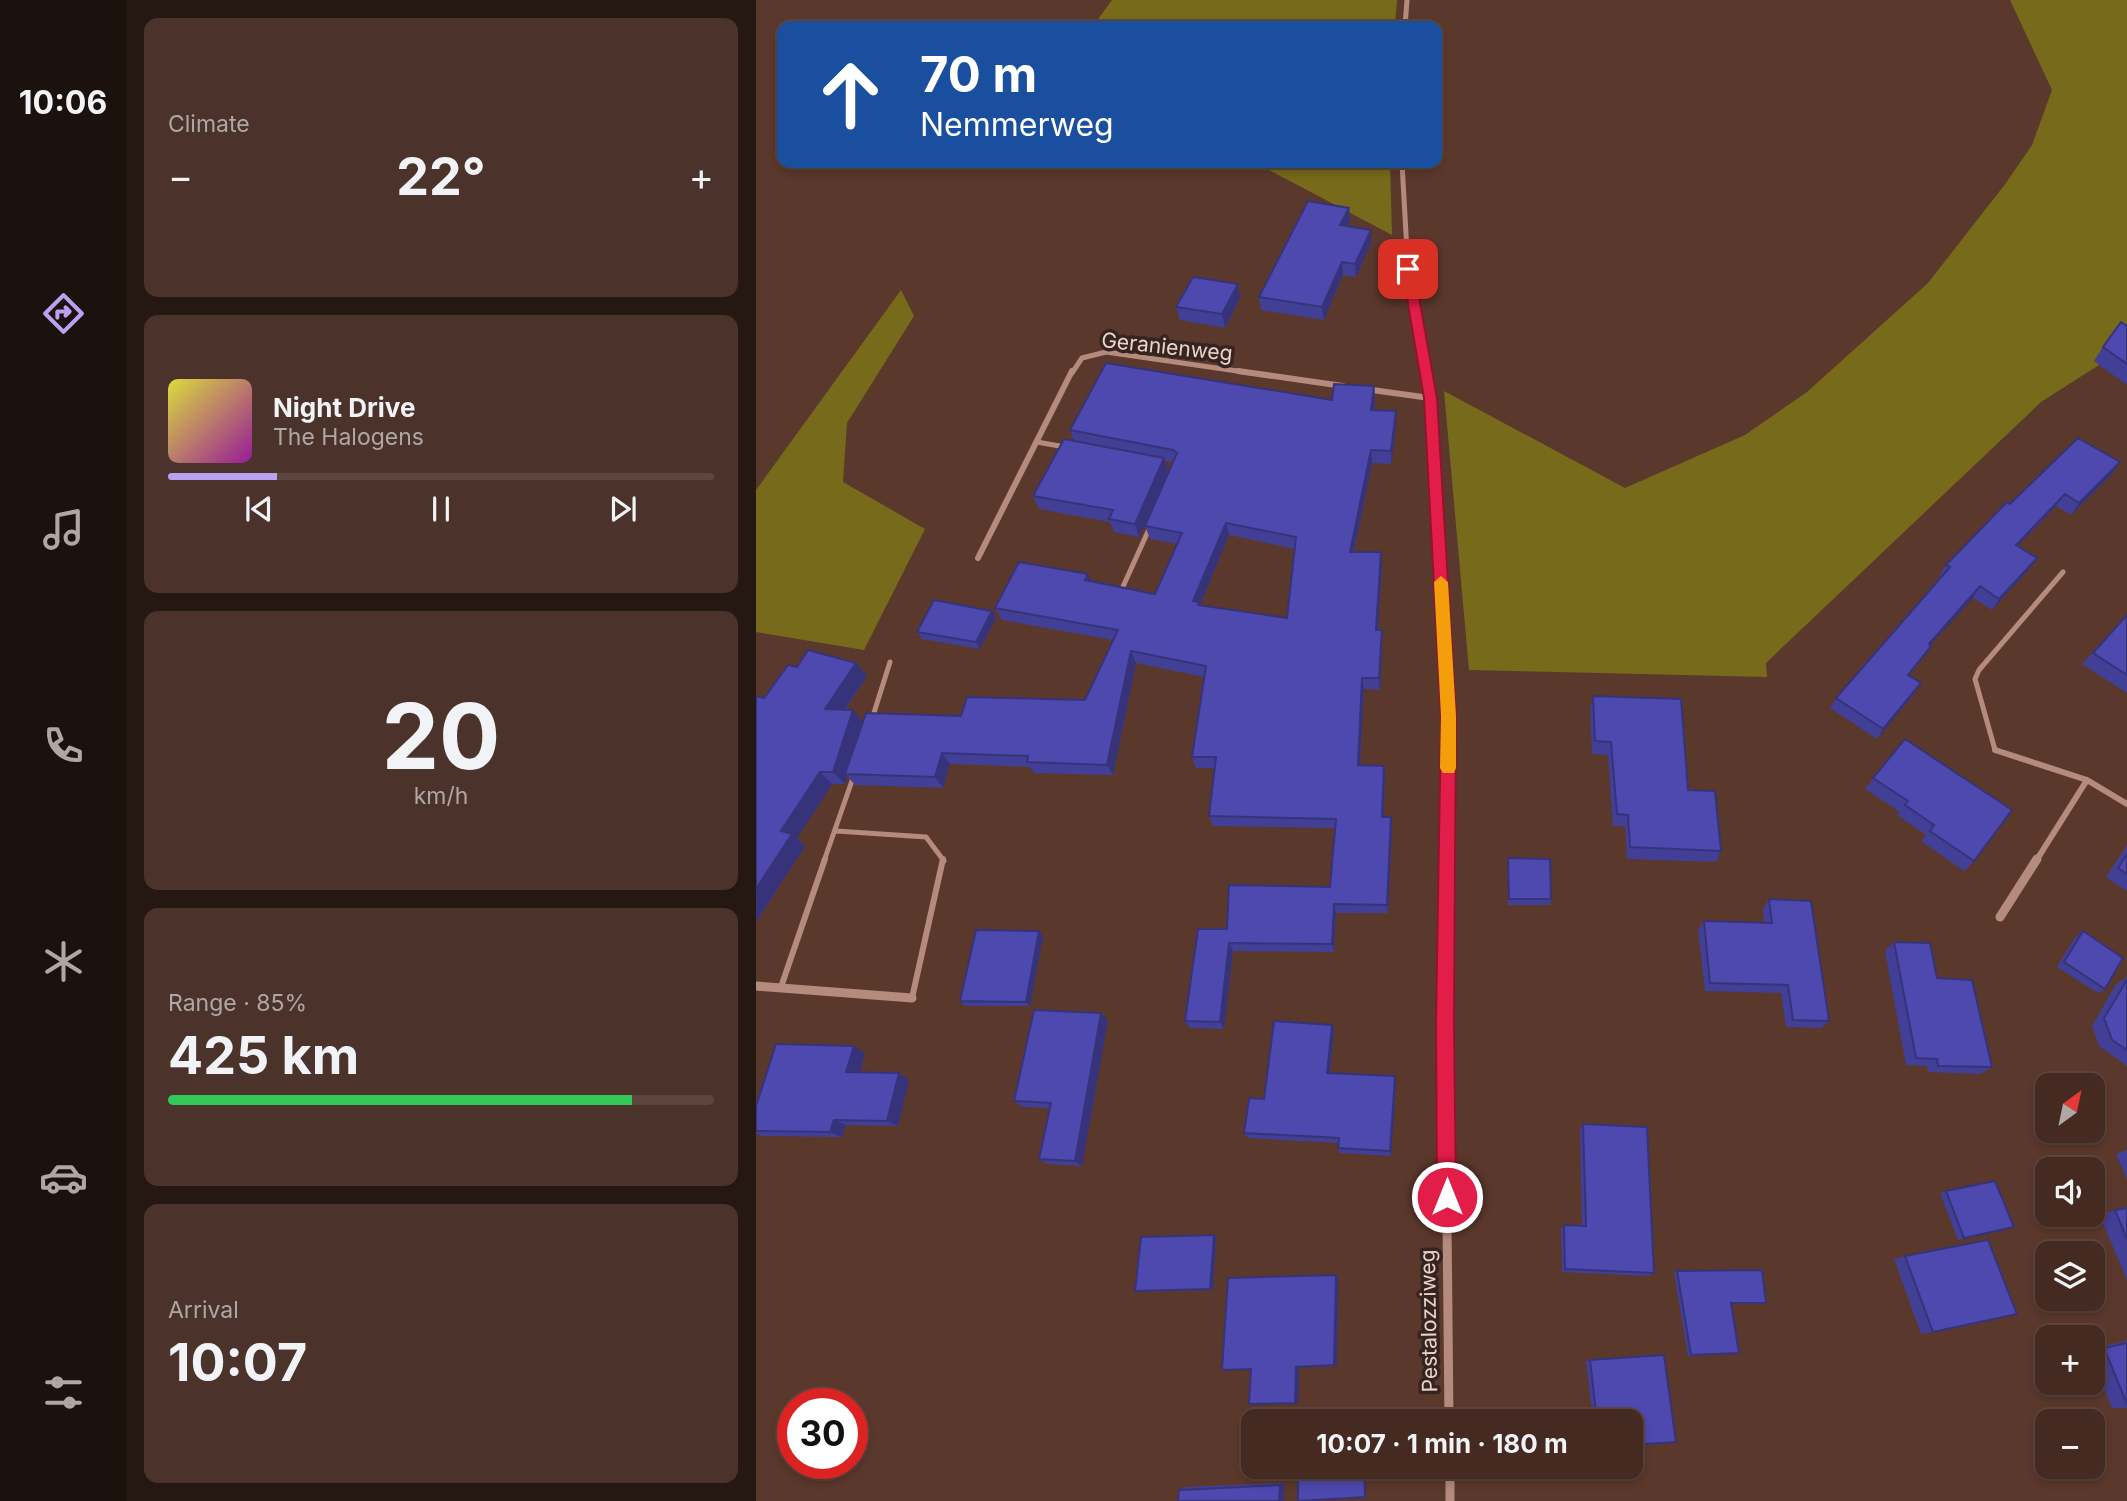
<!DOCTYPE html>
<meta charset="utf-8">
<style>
:root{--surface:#442a21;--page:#4b322a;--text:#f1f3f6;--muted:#afa7a5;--line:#5c463f;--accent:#bca0f2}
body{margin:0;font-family:Inter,sans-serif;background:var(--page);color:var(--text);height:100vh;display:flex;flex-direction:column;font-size:26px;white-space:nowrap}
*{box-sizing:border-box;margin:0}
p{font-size:23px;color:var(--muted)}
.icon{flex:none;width:38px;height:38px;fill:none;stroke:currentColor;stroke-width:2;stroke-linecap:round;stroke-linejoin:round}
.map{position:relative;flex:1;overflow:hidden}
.side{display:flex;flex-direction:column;gap:18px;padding:18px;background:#251712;width:630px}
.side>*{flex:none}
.guide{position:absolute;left:21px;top:21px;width:665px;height:147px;border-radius:14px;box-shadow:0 4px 10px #0003,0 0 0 2px var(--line);background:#1a4fa0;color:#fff;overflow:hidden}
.needle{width:46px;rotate:33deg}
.buttons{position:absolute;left:1279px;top:1073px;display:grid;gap:14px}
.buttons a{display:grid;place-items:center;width:70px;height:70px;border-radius:14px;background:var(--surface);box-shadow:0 4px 10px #0003,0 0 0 2px var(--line);font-size:35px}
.speed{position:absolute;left:21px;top:1388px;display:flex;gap:14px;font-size:35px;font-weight:700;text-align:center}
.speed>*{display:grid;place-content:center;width:91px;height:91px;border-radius:50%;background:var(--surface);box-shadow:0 4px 10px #0003,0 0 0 2px var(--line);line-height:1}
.speed .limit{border:10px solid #d22;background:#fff;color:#111}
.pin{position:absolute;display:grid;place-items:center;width:60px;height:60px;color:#fff;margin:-30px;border-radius:14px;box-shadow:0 4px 10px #0006}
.me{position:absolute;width:77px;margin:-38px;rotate:0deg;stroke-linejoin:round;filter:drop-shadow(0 0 5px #0008)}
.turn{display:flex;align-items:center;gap:24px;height:147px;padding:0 28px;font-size:32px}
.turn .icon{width:91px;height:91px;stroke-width:2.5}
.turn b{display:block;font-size:49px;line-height:60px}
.big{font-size:52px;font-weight:700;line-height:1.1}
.side .card{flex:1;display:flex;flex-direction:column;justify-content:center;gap:10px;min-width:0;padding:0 24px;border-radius:14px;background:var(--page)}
.side .dial{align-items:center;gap:0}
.dial b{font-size:91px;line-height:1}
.song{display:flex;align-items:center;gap:21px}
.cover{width:84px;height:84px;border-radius:10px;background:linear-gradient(135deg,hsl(60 70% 55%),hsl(300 70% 35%))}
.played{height:7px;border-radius:4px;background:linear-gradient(90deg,var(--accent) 20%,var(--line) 20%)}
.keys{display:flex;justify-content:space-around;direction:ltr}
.heat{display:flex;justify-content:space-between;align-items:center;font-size:38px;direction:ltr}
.charge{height:10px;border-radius:5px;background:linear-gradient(90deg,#34c759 85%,var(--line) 0)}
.trip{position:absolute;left:485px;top:1409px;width:402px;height:70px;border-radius:14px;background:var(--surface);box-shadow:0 4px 10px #0003,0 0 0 2px var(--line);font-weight:700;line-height:70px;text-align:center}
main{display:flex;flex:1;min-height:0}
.menu{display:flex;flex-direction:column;width:126px;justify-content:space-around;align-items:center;background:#1b110d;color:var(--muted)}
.menu .icon{width:49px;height:49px}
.menu .active{color:var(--accent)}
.menu b{font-size:32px;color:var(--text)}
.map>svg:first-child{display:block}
.green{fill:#776a1b}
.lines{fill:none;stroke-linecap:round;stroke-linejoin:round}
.lane-far1{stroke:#b58b7d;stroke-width:5}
.lane{stroke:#b58b7d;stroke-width:6}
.street-far2{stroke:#b58b7d;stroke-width:5}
.street-far1{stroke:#b58b7d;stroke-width:6}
.street{stroke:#b58b7d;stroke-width:9}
.wall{fill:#423f96;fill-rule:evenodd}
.shaded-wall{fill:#36337a}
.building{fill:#4d49ae;stroke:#36337a;stroke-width:2;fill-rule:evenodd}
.route{fill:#e11d48;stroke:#92132f;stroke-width:2}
.slow{fill:#f59e0b}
.labels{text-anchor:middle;stroke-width:7;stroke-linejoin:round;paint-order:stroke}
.street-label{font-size:21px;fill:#ead3cb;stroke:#35241f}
</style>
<main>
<nav class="menu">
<b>10:06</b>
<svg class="icon active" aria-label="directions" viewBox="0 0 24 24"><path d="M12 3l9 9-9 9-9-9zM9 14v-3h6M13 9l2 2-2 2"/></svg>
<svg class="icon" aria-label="music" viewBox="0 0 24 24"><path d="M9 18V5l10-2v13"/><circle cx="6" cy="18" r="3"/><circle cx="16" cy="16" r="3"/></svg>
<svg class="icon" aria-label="phone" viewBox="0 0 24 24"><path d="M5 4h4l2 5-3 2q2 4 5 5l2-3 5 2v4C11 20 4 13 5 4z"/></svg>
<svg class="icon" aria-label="climate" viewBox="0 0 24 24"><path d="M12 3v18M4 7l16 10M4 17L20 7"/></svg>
<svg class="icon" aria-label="car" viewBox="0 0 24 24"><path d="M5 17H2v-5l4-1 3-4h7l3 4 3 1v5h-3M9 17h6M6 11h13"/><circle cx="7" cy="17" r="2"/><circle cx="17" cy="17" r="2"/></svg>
<svg class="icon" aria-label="filters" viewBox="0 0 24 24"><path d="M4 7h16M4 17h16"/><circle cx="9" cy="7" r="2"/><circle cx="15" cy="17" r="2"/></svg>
</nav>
<section class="side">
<div class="card"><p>Climate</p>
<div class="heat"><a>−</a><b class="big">22°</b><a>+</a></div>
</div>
<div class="card">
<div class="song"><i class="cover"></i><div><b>Night Drive</b><p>The Halogens</p></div></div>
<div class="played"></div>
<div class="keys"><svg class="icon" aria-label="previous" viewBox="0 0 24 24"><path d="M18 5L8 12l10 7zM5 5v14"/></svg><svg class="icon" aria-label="pause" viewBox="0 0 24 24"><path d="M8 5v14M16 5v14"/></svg><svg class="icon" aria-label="next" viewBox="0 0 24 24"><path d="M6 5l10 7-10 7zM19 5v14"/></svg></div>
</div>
<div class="card dial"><b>20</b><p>km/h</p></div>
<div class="card"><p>Range · 85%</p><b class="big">425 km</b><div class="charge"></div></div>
<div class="card"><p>Arrival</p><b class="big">10:07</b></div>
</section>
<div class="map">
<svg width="1371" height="1501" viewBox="0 0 1371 1501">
<rect width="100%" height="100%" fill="#5b382c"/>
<path class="green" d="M356 0H641L639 26H337Z
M1254 0H1371V347L1285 402 1010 663 1011 677 713 670 688 391 869 488 989 435 1051 392 1172 283 1250 183 1276 145 1296 90Z
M500 163H634L636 235Z
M145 290 158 316 91 423 87 482 169 529 108 650 0 632V490Z"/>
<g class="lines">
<path class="lane-far1" d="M281 442 309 447
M365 591 394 527
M116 719 134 662
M1239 750 1219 679 1223 670 1307 572
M80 831 170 837 188 861
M68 861 98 775"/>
<path class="lane" d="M25 987 69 859
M156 998 187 859"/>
<path class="street-far2" d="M649 26 651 0
M646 163 652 269 670 373
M316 373 326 358 350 352 495 373"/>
<path class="street-far1" d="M482 371 587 386
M669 371 674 398 693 716 691 861
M609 389 674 398
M222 558 316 371
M1239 750 1331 780 1371 804
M1280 861 1331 780"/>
<path class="street" d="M691 859 689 1021 693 1421
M1244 917 1281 859
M0 986 156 998
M694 1466V1501"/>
</g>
<path class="wall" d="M593 208 594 221 591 226 615 243 600 277 587 275 568 320 505 310 503 297Z
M484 298 469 328 424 320 420 307Z
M1371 326V385L1338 361 1347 347Z
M618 386 619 400 618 410 640 411V425L635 464 616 463 598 552 626 565 622 630H626V642L624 690 608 689 604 765 628 766 629 776 628 817H635L636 827 632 913H580L578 952 477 951 468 1029 434 1028 429 1021 471 929 574 887 579 828 457 826 453 816 458 768H440L436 757 448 677 380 663 357 775 278 773 274 767 194 764 187 788 99 785 91 776 89 784H76L41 838 49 846 0 922 8 698 41 667 100 663 111 676 89 710 107 722 205 716 329 700 357 640 246 620 239 608 332 574 335 581 399 594 421 544 394 539 389 526 417 462 409 461 412 472 383 537 358 532 354 522 283 509 277 496 318 441 314 430 576 400ZM473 535 539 549 531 618 444 606Z
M1356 474 1315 515 1300 506 1262 546 1281 558 1273 569 1236 610 1217 598 1174 645 1168 656 1153 676 1165 683 1158 694 1121 739 1074 708 1080 698 1185 577 1183 576 1190 565 1254 504Z
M1371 615V693L1326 664Z
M240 618 224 649 166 639 161 632Z
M837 696 932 790 965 851 960 862 871 859 869 826H857L852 755 836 754 834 709Z
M1149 739 1218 861 1208 871 1165 841 1170 835 1141 815 1144 812 1109 789Z
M1371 845V891L1350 877Z
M752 858 795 899 794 905H752Z
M1013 899 1073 1021 1065 1028 1030 1027 1025 993 949 991 942 930 948 921 1008 923 1007 909Z
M283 931 287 936 274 1006H209L204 1001Z
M1327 931 1349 989 1342 993 1301 967 1320 936Z
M1138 942 1181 978 1236 1067 1224 1074 1172 1072 1171 1066 1150 1065 1129 951Z
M1371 977V1066L1343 1046 1336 1026 1360 984Z
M352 1020 326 1166 291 1164 283 1159 293 1108 267 1107 258 1101Z
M578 1031 574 1073 640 1083 635 1156 584 1153 582 1148 583 1143 492 1138 488 1133 508 1099Z
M109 1053 104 1073 153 1080 142 1126 90 1125 86 1137 6 1136 0 1133V1106Z
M827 1124 898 1273 892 1276 806 1272 805 1229 808 1225 826 1226 824 1130Z
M1371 1150V1179L1360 1154Z
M1190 1191 1251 1229 1202 1240 1184 1193Z
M1371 1208V1280L1343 1214Z
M458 1235 460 1237 457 1290 383 1292 379 1291Z
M1149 1256 1177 1332 1165 1334 1138 1259Z
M921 1271 1010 1303 1006 1304H975L983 1353 932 1356 918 1272Z
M580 1275 582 1278 581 1366 543 1367 542 1403 495 1370H466Z
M1371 1341V1408H1356L1337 1362V1348Z
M834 1360 875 1421H837L830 1361Z
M528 1483V1501L423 1490 430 1487Z"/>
<path class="shaded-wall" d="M593 208 594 221 585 238 584 225Z
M615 230V243L600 277 599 264Z
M586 262 587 275 568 320 566 307Z
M482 284 484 298 469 328 466 314Z
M618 386 619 400 616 424 615 410Z
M640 411V425L635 464V451Z
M615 450 616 463 595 564 594 552Z
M408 458 412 472 383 537 379 524Z
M1364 462 1356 474 1315 515 1323 503Z
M1309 494 1300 506 1252 556 1260 545Z
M470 523 473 535 444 605 447 614 437 601Z
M625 552 626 565 621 642 620 630Z
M1281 558 1273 569 1236 610 1243 599Z
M332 574 338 586 329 580Z
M1224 586 1217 598 1165 655 1173 644Z
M236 611 240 618 224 649 220 642Z
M626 630V642L624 690 623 678Z
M1175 646 1168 656 1145 686 1152 675Z
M375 651 380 663 357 775 351 765Z
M100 663 111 676 80 722 69 709Z
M606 678 608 689 603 776 602 765Z
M1165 683 1158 694 1121 739 1127 729Z
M97 710 108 723 89 774 91 776 89 784 77 772Z
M186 753 194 764 187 788 179 777Z
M628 766 629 776 627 827 626 817Z
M64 772 76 784 41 838 49 846 0 922V889L25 831Z
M635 817 636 827 632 913 631 905Z
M578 904 580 913 578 952 576 944Z
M283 931 287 936 274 1006 270 1002Z
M473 943 477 951 468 1029 464 1022Z
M345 1013 352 1020 326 1166 319 1161Z
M576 1025 578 1031 573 1079 571 1073Z
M98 1046 109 1053 102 1079 90 1072Z
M143 1073 153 1080 142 1126 131 1121Z
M639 1076 640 1083 635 1156 634 1151Z
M78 1120 90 1125 86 1137 74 1132Z
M458 1235 460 1237 457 1290 454 1289Z
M580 1275 582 1278 581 1366 578 1365Z
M540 1367H543L542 1403H539Z
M608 1466H609L610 1495 609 1497Z
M528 1483V1501H523L524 1485Z"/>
<path class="building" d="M552 201 593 208 584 225 615 230 599 264 586 262 566 307 503 297Z
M437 277 482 284 466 314 420 307Z
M1365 322 1371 326V364L1347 347Z
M350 363 576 400 578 384 618 386 615 410 640 411 635 451 615 450 594 552H625L620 630H626L623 678H606L602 765 628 766 626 817H635L631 905 578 904 576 944 473 943 464 1022 429 1021 442 929H471L473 885 574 887 580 819 453 816 460 757H436L450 666 375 651 351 765 271 762 272 756 186 753 179 777 89 774 110 713 205 716 211 697 329 700 362 630 239 608 263 562 332 574 329 580 399 594 426 533 389 526 421 453 417 450 314 430ZM470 523 540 537 531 618 442 605 443 602 437 601Z
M1322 438 1364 462 1323 503 1309 494 1260 545 1281 558 1243 599 1224 586 1173 644 1175 646 1152 675 1165 683 1127 729 1080 698 1194 567 1190 565 1251 502 1254 504Z
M308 439 408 458 379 524 353 519 357 510 277 496Z
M178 600 236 611 220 642 161 632Z
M1371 615V675L1337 653Z
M52 650 100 663 69 709 97 710 77 772H64L25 831 36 834 0 889V696L8 698 32 665 41 667Z
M837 696 925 699 932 790 959 791 965 851 874 847 872 815 861 814 855 742 839 741Z
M1149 739 1256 810 1218 861 1174 831 1178 825 1149 805 1152 801 1117 778Z
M1371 854V874L1362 868Z
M752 858 794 859 795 899H753Z
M1013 899 1055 901 1073 1021 1037 1020 1032 985 954 983 948 921 1016 923Z
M220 930 283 931 270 1002 204 1001Z
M1327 931 1367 958 1349 989 1308 962Z
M1138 942 1174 943 1181 978 1216 980 1236 1067 1182 1066 1181 1059 1160 1058Z
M1371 980V1050L1356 1040 1348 1018Z
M278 1010 345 1013 319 1161 283 1159 295 1103 258 1101Z
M518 1021 576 1025 571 1073 639 1076 634 1151 582 1148 583 1138 488 1133 493 1098 508 1099Z
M20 1044 98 1046 90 1072 143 1073 131 1121 78 1120 74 1132 0 1131V1106Z
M827 1124 891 1127 898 1273 809 1269 808 1225 830 1226Z
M1239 1181 1258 1227 1208 1238 1190 1191Z
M1371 1208V1239L1359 1210Z
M458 1235 454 1289 379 1291 385 1237Z
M1232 1240 1261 1314 1177 1332 1149 1256Z
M1006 1270 1010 1303H975L983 1353 935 1355 921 1271Z
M580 1275 578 1365 540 1367 539 1403 493 1404 495 1369 466 1370 472 1278Z
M1371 1343V1404L1348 1348Z
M908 1355 920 1442 875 1445V1421H841L834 1360Z
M542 1466H608L609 1497 542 1501Z
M524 1485 523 1501H422L423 1490Z"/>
<path class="route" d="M652 265 658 269 681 398 700 716 698 1021 700 1197 697 1204 691 1207 684 1204 681 1197 680 1021 685 716 668 398 646 269Z"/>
<path class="slow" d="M685 576 692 582 700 716V768L698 773H687L684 768 685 716 678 582Z"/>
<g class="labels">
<g class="street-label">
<text transform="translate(411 347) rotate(6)" y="7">Geranienweg</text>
<text transform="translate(673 1321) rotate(-91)" y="7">Pestalozziweg</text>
</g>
</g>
</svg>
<div class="buttons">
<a><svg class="needle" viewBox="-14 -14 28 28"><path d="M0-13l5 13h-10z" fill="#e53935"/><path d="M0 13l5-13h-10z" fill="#afa7a5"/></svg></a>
<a><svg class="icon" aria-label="sound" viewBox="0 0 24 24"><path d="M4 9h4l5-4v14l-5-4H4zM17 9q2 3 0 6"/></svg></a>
<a><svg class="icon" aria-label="layers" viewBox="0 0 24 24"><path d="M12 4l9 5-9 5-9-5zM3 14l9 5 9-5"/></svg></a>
<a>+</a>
<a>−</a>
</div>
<div class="speed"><div class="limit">30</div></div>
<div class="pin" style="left:652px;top:269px;background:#d93025"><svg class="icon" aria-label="arrive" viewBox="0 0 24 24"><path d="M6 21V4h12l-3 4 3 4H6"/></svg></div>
<svg class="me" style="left:691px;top:1197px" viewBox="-20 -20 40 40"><circle r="17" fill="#e11d48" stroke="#fff" stroke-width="3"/><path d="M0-11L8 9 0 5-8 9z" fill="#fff"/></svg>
<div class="trip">10:07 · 1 min · 180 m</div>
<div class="guide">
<div class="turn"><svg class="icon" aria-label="ahead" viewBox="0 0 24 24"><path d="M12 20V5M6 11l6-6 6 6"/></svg><div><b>70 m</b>Nemmerweg</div></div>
</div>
</div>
</main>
